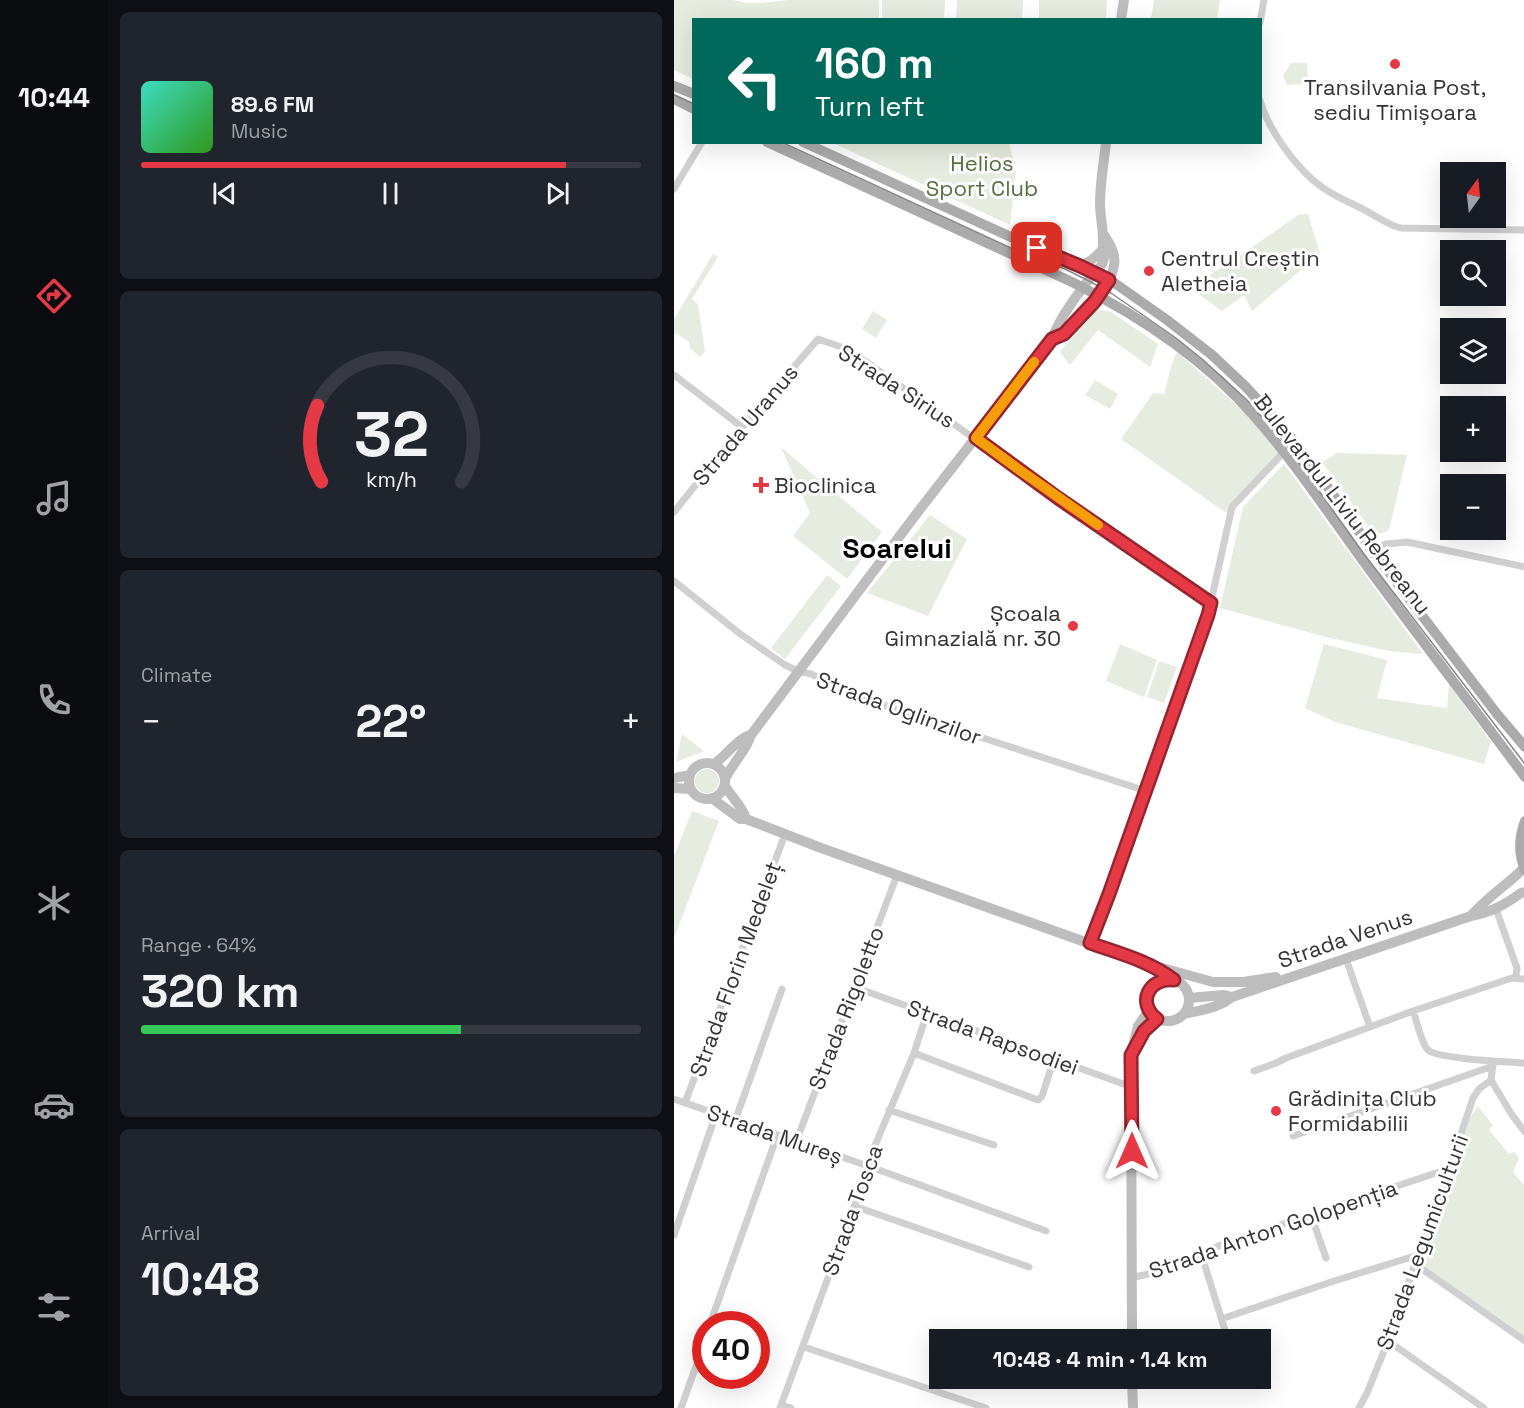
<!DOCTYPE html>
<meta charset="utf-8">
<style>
:root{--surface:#171b24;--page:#20242c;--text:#f1f3f6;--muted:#9ea1a6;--line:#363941;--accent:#e63946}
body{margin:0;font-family:"Space Grotesk",sans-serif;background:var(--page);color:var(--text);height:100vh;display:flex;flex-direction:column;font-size:22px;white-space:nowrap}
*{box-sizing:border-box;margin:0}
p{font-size:20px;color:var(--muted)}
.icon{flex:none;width:33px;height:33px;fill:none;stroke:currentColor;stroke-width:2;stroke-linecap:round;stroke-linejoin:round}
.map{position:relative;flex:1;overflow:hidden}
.sheet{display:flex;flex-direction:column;gap:12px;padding:12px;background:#0d0f14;width:566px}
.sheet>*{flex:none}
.top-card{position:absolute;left:18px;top:18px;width:570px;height:126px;border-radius:0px;box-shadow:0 6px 24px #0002;background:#00695c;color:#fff;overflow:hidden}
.needle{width:39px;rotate:15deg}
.fabs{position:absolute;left:766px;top:162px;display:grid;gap:12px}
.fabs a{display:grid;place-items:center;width:66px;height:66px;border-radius:0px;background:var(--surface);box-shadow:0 6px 24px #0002;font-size:30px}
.speed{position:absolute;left:18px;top:1311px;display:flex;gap:12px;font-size:30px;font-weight:700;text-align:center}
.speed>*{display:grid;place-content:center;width:78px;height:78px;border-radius:50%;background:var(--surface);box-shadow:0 6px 24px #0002;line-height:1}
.speed .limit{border:9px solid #d22;background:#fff;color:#111}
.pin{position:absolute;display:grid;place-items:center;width:51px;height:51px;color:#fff;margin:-26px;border-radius:12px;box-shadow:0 3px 9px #0006}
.me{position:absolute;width:66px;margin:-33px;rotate:0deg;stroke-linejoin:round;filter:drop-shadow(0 0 4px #0008)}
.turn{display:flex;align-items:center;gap:21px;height:126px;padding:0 24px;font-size:27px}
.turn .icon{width:78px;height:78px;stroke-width:2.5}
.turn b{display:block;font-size:42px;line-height:51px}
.big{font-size:45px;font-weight:700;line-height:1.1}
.sheet .card{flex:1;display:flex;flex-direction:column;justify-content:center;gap:9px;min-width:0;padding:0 21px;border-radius:9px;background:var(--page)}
.sheet .dial{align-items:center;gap:0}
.dial svg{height:156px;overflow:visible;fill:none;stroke:var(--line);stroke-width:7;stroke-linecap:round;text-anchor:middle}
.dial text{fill:var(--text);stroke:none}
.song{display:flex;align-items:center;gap:18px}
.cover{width:72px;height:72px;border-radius:9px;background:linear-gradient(135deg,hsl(170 70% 55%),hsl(110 70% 35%))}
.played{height:6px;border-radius:3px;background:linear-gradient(90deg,var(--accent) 85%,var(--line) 85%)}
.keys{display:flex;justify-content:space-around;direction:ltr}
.heat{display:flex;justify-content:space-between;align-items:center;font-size:33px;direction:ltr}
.charge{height:9px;border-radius:4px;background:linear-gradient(90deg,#34c759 64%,var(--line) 0)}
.trip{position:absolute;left:255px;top:1329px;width:342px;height:60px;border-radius:0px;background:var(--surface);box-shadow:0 6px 24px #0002;font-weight:700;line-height:60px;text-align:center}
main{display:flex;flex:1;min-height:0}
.tabs{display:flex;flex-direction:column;width:108px;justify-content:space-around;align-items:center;background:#090b0e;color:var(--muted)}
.tabs .icon{width:42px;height:42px}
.tabs .active{color:var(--accent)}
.tabs b{font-size:27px;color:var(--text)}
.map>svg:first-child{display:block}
.green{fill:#e6ecdf}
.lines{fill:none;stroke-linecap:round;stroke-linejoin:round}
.street{stroke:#d0d0d0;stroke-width:7}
.secondary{stroke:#bdbdbd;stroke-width:10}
.primary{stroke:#ababab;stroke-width:10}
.tram{stroke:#888;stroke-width:1.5}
.route-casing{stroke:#96252e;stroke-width:15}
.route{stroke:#e63946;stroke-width:10}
.slow{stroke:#f59e0b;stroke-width:10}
.poi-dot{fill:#e63946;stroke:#fff;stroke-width:2}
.labels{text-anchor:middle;stroke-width:6;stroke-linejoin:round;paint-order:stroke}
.poi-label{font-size:22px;fill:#333;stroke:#fff;text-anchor:start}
.park-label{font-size:22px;fill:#56703f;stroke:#fff}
.street-label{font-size:22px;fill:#333;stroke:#fff}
.district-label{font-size:28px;font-weight:bold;fill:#000;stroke:#fff}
</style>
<main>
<nav class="tabs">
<b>10:44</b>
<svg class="icon active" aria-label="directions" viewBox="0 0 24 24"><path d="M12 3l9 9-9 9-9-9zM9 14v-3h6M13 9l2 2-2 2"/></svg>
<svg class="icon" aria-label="music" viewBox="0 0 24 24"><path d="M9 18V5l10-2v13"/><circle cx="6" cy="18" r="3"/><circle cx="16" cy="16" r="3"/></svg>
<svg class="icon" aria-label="phone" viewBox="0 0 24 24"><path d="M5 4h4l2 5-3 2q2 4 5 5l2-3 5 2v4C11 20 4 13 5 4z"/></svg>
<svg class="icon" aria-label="climate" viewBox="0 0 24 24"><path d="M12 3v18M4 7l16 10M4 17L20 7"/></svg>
<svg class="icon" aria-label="car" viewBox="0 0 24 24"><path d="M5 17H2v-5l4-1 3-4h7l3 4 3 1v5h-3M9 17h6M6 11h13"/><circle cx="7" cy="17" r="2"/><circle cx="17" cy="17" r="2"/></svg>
<svg class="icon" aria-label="filters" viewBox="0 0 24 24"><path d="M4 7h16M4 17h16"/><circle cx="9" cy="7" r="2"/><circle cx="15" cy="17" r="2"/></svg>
</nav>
<section class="sheet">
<div class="card">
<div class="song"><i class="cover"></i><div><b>89.6 FM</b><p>Music</p></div></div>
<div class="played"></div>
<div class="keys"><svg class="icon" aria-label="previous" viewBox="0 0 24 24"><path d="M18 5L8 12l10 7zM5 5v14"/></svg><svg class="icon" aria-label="pause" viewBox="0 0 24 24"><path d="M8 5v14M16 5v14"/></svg><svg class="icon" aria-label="next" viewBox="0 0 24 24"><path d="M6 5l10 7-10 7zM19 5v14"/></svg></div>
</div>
<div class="card dial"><svg viewBox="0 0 100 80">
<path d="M14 69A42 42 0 1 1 86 69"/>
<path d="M14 69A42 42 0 0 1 12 30" stroke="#e63946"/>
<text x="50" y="56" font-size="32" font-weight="700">32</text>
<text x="50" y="72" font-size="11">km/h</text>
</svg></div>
<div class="card"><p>Climate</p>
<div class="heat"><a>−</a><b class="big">22°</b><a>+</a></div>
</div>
<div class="card"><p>Range · 64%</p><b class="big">320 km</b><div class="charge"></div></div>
<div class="card"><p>Arrival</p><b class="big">10:48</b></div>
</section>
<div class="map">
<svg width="851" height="1408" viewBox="0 0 851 1408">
<rect width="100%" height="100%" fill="#fff"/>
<path class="green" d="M0 0H59L72 3H87L114 0H205V19L20 20 19 79 0 70Z
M208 0H271L270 19H208Z
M283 0H349L348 19H282Z
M365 0H433L432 19H365Z
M480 0H546L543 19H477Z
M617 63H633L634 84 613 85 609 76Z
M159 143H335L342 171 336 225Z
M634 214 646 254 578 311 570 295 548 311 516 288 570 253 624 215Z
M39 254 44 257 18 299 24 304 31 351 26 357 16 348 15 342 2 333 0 335V319Z
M423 309 437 312 484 344 476 367 424 330 396 365 386 352Z
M199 311 213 320 202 338 188 329Z
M503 352 559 402 610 452 555 515 447 439 479 393 490 394 498 363Z
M421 380 444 394 436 409 411 395Z
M107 447 136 472 208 532 173 579 119 536 136 513Z
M663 453 733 455 715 530 701 536 648 462Z
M610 464 749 654 715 651 652 637 546 608 569 507Z
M256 515 293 539 254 616 193 593Z
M153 575 167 586 111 659 97 648Z
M446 644 483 660 470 697 432 681Z
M650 644 713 660 703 698 773 708 775 684 817 742 810 764 661 722 631 708Z
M485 661 503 667 490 703 473 697Z
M8 734 30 751 2 762Z
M21 781a12 12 0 1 1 24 0a12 12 0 1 1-24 0Z
M18 811 45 821 0 938V856Z
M804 1106 819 1125 815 1130 835 1154 840 1152 845 1158 839 1172 850 1185V1338L745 1263 796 1118Z"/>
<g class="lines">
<path class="street" d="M586 22 590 0
M586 100C594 131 627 175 654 191 665 198 676 203 687 208 698 214 709 221 720 226L727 228 851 230
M0 189 28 142
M0 375 68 427
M0 512 68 427 144 339 170 348 194 363 398 508 537 603
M698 550 712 544 733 542 851 567
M0 581 65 633 111 665 124 671 137 674 187 697 238 715 472 791
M822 909 843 968 842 977
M416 943 444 868 534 615 558 507 610 452
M672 959 696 1027
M180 987 458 1087
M739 1011C743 1021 747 1043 754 1050 763 1059 834 1062 851 1063
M240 1053 364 1100 368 1096 380 1059
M819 1064 817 1080 838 1115 851 1132
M580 1071 602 1063 612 1058 739 1011 838 978 851 979
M0 1099 194 1166 372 1231
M11 1103 111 834
M215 1110 320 1145
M61 1121 108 989
M619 1136 819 1066
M122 1142 223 875
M180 1206 355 1267
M637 1215 652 1258
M0 1235 42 1114
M527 1253 554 1340
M741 1264 851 1341
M457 1278 482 1272 509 1262 549 1244 774 1169
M553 1317 660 1281 744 1255
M36 1324 103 1136
M714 1341 810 1408
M130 1347 312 1408
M108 1405 117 1408
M7 1408 32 1338
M106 1408 190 1180 197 1155 240 1053 253 1013
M685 1408 693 1393 714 1341 744 1255 759 1217 799 1098 805 1089 817 1080"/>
<path class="secondary" d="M447 20 450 0
M406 266C417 261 423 257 430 247
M378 339C382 338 387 337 391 334 396 330 400 324 404 320 417 305 437 287 440 265 442 254 436 244 430 235
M15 781a18 18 0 1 1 36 0a18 18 0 1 1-36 0Z
M40 764C52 756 63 739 76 735
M0 778 16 775
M51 779C58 764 72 751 77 735L240 517 378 339C386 317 403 295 417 277 421 272 427 268 429 262 432 254 428 248 429 240 429 228 426 215 426 203 426 183 430 162 432 142
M51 786C57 796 70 809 72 819
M0 788 16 789
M39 799 66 819H72L147 848 459 959 485 970 500 980
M797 916C812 898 833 885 850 868
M488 968 539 982H569L602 977
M473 1000a21 21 0 1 1 42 0a21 21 0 1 1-42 0Z
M515 998 550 995 558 997 567 994 797 916C818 912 830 905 847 893L851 892
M510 1014C527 1010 545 1008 558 997
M463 1044 470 1031 483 1019
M458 1340 457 1055 464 1026 475 1010
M458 1378 459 1408"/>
<path class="primary" d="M0 86 20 94
M0 99 20 109
M93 142 398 282C466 316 530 358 580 416 620 461 652 510 687 558 741 632 797 704 851 777
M129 142 350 243 406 266 421 273 442 284 493 320 538 355 571 386 609 427 636 462 698 550 823 714 851 747
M851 821C845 837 844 853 851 870"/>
<path class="tram" d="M0 95 20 104
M107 142 142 158 339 249 391 269 415 281 437 293 502 338 528 359 573 400 611 443 690 554 851 764"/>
</g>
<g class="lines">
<defs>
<path id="route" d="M363 248 406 266 435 280 421 301 390 334 378 339 302 438 384 498 537 603 534 615 435 894 416 943C444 953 476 961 500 980 475 977 462 1003 483 1019L470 1031 457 1055 458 1151"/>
</defs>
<use href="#route" class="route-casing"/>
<use href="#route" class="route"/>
<path class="slow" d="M360 362 302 438 347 471 424 525"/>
</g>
<g class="poi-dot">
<circle cx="721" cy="64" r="6"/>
<circle cx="475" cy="271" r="6"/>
<path d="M84 476h6v6h6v6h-6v6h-6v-6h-6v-6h6z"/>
<circle cx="399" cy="626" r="6"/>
<circle cx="602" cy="1111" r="6"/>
</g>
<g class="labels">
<g class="poi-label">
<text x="721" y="95" text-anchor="middle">Transilvania Post,<tspan x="721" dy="25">sediu Timișoara</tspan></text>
<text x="487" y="266">Centrul Creștin<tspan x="487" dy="25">Aletheia</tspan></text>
<text x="100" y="493">Bioclinica</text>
<text x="387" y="621" text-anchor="end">Școala<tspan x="387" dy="25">Gimnazială nr. 30</tspan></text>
<text x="614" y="1106">Grădinița Club<tspan x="614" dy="25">Formidabilii</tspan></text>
</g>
<g class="park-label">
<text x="308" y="171">Helios<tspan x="308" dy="25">Sport Club</tspan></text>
</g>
<g class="street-label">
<text transform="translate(223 386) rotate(33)" y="8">Strada Sirius</text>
<text transform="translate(71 425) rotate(-50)" y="8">Strada Uranus</text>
<text transform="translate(669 504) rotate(52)" y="8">Bulevardul Liviu Rebreanu</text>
<text transform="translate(225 708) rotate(20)" y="8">Strada Oglinzilor</text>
<text transform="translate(671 938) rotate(-19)" y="8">Strada Venus</text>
<text transform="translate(61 969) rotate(-70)" y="8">Strada Florin Medeleț</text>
<text transform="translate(172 1008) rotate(-69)" y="8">Strada Rigoletto</text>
<text transform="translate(319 1037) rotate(20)" y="8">Strada Rapsodiei</text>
<text transform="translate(101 1134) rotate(19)" y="8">Strada Mureș</text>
<text transform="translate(178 1210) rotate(-70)" y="8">Strada Tosca</text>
<text transform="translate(599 1229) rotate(-19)" y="8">Strada Anton Golopenția</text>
<text transform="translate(748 1242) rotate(-70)" y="8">Strada Legumiculturii</text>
</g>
<g class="district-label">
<text x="223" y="558">Soarelui</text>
</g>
</g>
</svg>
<div class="fabs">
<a><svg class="needle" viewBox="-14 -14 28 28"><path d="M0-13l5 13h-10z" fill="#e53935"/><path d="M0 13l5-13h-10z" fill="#9ea1a6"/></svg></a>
<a><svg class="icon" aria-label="search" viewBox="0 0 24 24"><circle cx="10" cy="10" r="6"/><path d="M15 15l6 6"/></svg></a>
<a><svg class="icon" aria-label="layers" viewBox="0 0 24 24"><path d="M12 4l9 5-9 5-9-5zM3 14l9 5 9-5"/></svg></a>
<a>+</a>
<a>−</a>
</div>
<div class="speed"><div class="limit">40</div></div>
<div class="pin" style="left:363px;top:248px;background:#d93025"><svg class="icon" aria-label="arrive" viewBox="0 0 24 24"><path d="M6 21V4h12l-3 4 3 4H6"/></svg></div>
<svg class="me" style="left:458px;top:1151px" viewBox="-20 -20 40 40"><path d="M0-17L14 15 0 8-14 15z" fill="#e63946" stroke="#fff" stroke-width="4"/></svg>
<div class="trip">10:48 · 4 min · 1.4 km</div>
<div class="top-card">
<div class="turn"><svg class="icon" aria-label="left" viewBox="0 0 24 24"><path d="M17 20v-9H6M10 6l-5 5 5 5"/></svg><div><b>160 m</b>Turn left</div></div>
</div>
</div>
</main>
